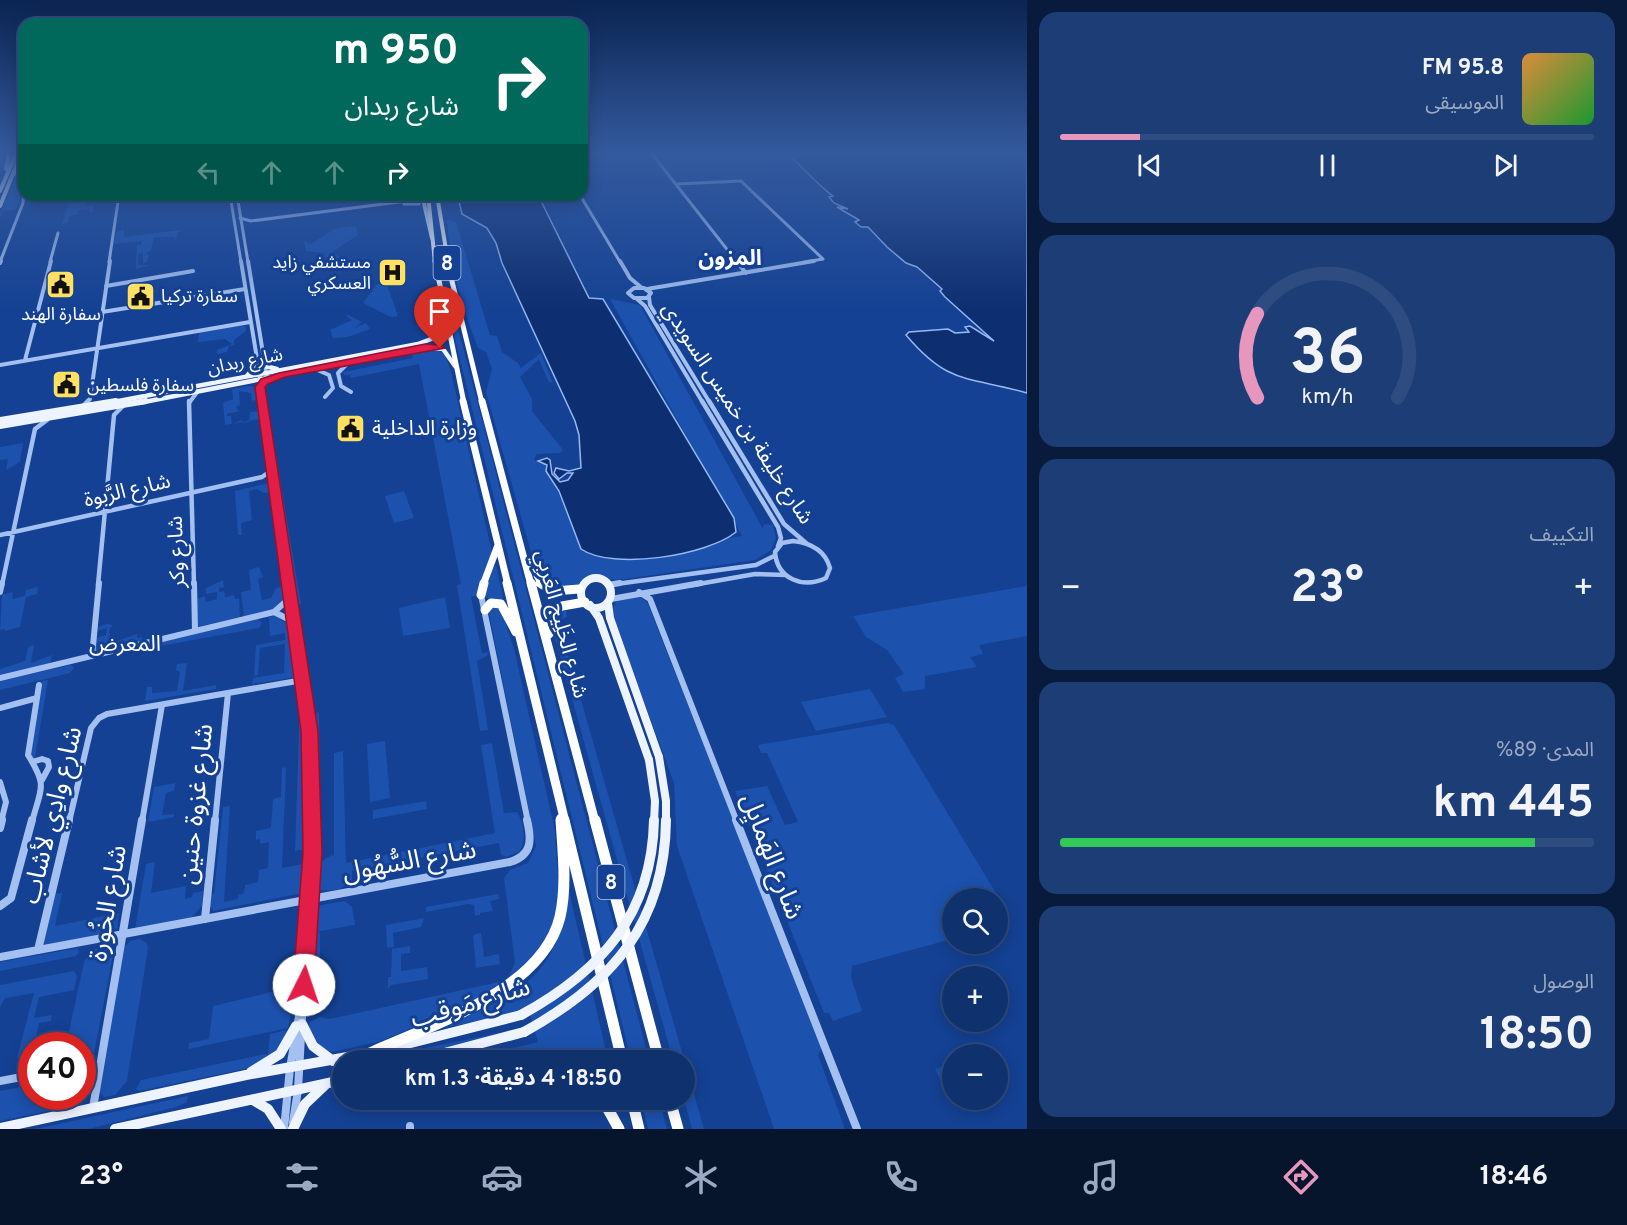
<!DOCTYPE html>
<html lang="ar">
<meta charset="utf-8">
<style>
:root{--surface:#0f316e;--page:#1d3d76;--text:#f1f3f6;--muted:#9ba9c2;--line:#2f4c81;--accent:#e797bd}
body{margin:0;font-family:Overpass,"Noto Sans Arabic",sans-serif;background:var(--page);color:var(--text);direction:rtl;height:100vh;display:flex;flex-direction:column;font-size:22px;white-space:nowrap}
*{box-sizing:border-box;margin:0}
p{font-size:20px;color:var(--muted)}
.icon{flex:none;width:33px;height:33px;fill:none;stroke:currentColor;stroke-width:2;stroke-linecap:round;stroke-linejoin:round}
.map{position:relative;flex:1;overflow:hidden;direction:ltr}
.panel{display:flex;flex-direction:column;gap:12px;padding:12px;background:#081b3c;width:600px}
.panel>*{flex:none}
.guide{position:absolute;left:18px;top:18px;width:570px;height:183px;border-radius:18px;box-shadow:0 3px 15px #0003,0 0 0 2px var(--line);direction:rtl;background:#00695c;color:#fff;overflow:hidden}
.fabs{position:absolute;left:942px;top:888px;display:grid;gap:12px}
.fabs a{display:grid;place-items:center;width:66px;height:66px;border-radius:50%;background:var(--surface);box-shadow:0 3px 15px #0003,0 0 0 2px var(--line);font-size:30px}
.speed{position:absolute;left:18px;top:1032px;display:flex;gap:12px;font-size:30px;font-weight:700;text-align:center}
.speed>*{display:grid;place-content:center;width:78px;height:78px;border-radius:50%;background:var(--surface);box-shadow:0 3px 15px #0003,0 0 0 2px var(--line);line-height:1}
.speed .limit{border:9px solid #d22;background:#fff;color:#111}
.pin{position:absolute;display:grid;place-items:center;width:51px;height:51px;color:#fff;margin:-62px -26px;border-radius:50% 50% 50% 0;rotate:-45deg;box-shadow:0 0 6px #0007}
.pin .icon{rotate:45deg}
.me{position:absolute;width:66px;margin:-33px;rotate:4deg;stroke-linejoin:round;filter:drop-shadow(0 0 4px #0008)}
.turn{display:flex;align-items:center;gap:21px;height:126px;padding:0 30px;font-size:27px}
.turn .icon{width:78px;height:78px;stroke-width:2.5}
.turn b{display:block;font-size:42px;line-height:51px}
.lanes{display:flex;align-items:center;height:57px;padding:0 30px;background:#0003;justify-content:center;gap:30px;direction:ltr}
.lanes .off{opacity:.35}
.big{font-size:45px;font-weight:700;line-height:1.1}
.panel .card{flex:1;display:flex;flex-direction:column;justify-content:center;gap:9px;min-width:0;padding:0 21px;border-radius:18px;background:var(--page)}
.panel .dial{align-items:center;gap:0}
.dial svg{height:156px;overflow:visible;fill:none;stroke:var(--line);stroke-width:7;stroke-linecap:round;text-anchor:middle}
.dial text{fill:var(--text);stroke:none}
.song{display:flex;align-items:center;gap:18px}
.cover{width:72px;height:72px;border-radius:9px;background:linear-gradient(135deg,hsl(30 70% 55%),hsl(130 70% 35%))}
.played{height:6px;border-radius:3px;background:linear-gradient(90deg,var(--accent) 15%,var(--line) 15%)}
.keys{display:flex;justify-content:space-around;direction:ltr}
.heat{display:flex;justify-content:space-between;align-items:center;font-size:33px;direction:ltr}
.charge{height:9px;border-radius:4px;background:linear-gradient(90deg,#34c759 89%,var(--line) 0)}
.trip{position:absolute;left:332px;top:1050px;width:363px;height:60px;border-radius:30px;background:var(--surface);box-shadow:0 3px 15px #0003,0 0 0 2px var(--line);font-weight:700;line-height:60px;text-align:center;direction:rtl}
.dock{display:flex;height:96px;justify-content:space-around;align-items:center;background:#06142c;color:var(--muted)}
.dock .icon{width:42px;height:42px}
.dock .on{color:var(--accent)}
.dock b{font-size:27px;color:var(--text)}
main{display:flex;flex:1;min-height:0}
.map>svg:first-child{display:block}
.green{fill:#1c51ad}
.water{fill:#0d2e70;stroke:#95b9f4;stroke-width:1.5}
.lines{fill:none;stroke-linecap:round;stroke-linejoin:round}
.minor-far4{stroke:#a3c0f1;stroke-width:3}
.minor-far3{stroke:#a3c0f1;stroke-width:4}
.minor-far2{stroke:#a3c0f1;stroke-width:4.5}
.minor-far1{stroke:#a3c0f1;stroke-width:6}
.minor{stroke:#a3c0f1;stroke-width:8}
.major-far4{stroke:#edf3ff;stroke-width:4}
.major-far3{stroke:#edf3ff;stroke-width:4.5}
.major-far2{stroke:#edf3ff;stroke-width:6}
.major-far1{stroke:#edf3ff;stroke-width:8}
.major{stroke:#edf3ff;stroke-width:10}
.highway-far4{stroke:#fff;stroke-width:4}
.highway-far3{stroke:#fff;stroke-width:5}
.highway-far2{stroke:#fff;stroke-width:7}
.highway-far1{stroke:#fff;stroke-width:9}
.highway{stroke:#fff;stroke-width:11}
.major-bridge-far1{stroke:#edf3ff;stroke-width:8}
.major-bridge{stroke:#edf3ff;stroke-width:10}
.route{fill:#e11d48;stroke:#92132f;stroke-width:1.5}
.labels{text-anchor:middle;stroke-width:6;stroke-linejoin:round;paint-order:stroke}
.far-poi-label{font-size:18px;fill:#fff;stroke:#144193;text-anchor:start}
.far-street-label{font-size:18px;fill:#fff;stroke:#144193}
.shield{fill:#144193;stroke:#b8c6df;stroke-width:1.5}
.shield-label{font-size:20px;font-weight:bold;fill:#fff}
.street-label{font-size:21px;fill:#fff;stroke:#144193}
.poi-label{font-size:21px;fill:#fff;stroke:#144193;text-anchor:start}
.far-district-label{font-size:22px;font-weight:bold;fill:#fff;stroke:#144193}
.neighbourhood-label{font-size:22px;fill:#fff;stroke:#144193}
.near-street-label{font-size:26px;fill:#fff;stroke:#144193}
</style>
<main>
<section class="panel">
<div class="card">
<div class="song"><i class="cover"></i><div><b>95.8 FM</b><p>الموسيقى</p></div></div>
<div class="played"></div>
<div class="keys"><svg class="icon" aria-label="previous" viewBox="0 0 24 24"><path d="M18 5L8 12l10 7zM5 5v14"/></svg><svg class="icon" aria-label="pause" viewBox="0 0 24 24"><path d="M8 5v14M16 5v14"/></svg><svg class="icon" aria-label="next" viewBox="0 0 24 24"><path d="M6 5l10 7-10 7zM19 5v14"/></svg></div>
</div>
<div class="card dial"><svg viewBox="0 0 100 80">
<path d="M14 69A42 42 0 1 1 86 69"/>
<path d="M14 69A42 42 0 0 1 14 26" stroke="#e797bd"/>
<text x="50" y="56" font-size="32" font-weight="700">36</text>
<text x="50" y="72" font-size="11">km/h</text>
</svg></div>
<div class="card"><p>التكييف</p>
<div class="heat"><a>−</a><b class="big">23°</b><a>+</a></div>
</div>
<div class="card"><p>المدى · 89%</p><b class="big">445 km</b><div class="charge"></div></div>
<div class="card"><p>الوصول</p><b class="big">18:50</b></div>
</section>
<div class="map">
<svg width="1027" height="1129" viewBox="0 0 1027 1129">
<rect width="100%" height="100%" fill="#144193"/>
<path class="green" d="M24 170V188L16 209 3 211 0 219V213L18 174Z
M97 195 87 198 85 206H94L93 212H89V209L79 210 78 214 84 213 69 216 68 222 62 225 70 199Z
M447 220 456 222 490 335 497 336 502 352 518 363 521 368 541 353 553 383 548 381 539 359 520 377 532 399V411L563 450 560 453 537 454 534 459 536 462 547 465 581 549 600 557 742 536 610 299 640 305 763 529 764 524 773 525 776 538 771 550 755 560 618 580 588 578 575 587 561 591 538 577 486 392 492 369 486 352 478 348C462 308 450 264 447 220Z
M355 226 359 234 331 253 323 252 351 259 329 263 324 253 306 251 304 241 311 244 334 229 342 230 336 228Z
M124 230V237L182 230 177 233 176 241 175 237H154L151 250 144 255 149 254 147 262 143 263V253L138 254V265H150L136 269 137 245H141L142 241 114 244 116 232Z
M377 284 387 285 398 316 391 317 363 303Z
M453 309 649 1060H631L448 310Z
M348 315 362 322 354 328 366 323 370 329 348 337 333 338 330 330 352 320 346 316Z
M242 325 246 327V331L234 340V345L229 346 227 352 217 354V350L232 344 225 339 198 342 199 332Z
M431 348C445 351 447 359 451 372L493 557C489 573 478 576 478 595L471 597 482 653 488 652 487 656 477 661 488 730 480 731 457 585 461 584 419 364 351 378 350 375H344L343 372 413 358 411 352Z
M249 386 254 387 256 400 252 401 251 393 239 391 240 405 236 407 239 411 227 414V416H231L232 424 242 420 243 423 249 422 250 412 258 411 259 419 225 425 223 403 233 399 232 389Z
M266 395 301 604 296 605 262 396Z
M23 443 20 462 6 470 8 459 0 460V447Z
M269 483V492L264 493 257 489 249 491 252 520 241 523 242 535H238L235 491Z
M404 491 414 518 394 523 385 496Z
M496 565 505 606 485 597 488 576Z
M259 567 263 577 258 579 262 600 271 598 276 588 282 587 284 602 277 608 244 617 241 592 251 590 249 570Z
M223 580 224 587 219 588V592L224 591 225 597 234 595 235 599H239L240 617 199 627 196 624 197 599 205 596 206 602 217 599V592L206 594V588Z
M1027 586V636L979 645 983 654 970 657 977 667 925 676V689L903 692 895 678 904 674 887 650 866 637 853 616Z
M38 587 37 594 26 597 20 627 5 631V629L0 630 2 595 13 592 12 599 25 596 26 590Z
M639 596 647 602 823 1046 818 1055 845 1129H774L677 846 674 783 611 612 617 600Z
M445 597 450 628 403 636 399 608Z
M496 606 501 609 514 649 555 831 559 893 555 920 536 957 480 1000 378 1042 332 1052 320 1048 307 1030 310 1022 320 1017 330 1019 494 983 508 978 515 963 504 878 510 870 528 863 536 846 489 613V609Z
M566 608 567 617 561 620 560 627 704 1129H692L684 1099V1060H673L553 631 554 618Z
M275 616 289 625 297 674 296 677 252 684 253 678 284 673 285 644 260 648 258 675 254 676 256 645 285 640V633L270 636 269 617Z
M258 619 262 623 259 628 134 651 138 647Z
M107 624 113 625 109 630 111 643 137 634V638L142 637V640L98 653 94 651 95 638 106 635 107 628 97 631V627Z
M34 645 31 663 52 655 50 664 0 676V669L25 661 28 647Z
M187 663 183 691 216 685V689L145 701 147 687H152V693L177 691 180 672 176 670 177 664Z
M71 665 74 668 70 673 0 690V681Z
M48 680 35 758 30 759 42 681Z
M870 689 887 717 816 731 801 702Z
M302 701 308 824 306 849 295 851 300 702Z
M319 712 320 795 315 796 311 722 313 715Z
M887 723 894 725 1002 903 1007 917 1003 926 998 927V898H952V939L852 966 851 977 862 1011 833 1021 829 1013H824L735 791 767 786 785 825 798 822 767 753H761L758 745Z
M385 741 390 798 370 802 367 744Z
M492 743 504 813 517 812C524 823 527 841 519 852L506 857 501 855 499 843 352 871V880L340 889 323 891 320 889C315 873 317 859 334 855V753L343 751 346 863 495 833 481 745Z
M286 767 282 868 303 864 302 893 213 911 209 905 210 895 214 894 223 807 230 806 224 902 238 899V895L244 893 245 885 258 882 259 870 268 868 269 842 260 844V839L256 840V831L271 828 273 799 281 797 282 768Z
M175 783 174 791 166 793 162 815 174 814V817L148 822 154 787Z
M426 801 427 809 373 819V810Z
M155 862 151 893 186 886 185 899 192 897 193 893 203 891 202 906 191 918 135 929 146 864Z
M569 891 608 1060H463L538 1042 528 1008 499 1018 445 1027C487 1006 539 990 556 941 561 925 565 907 569 891Z
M62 893 55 926 119 913 117 928 111 932 45 946 43 938 53 894Z
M498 894 499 899 490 901 493 911 480 913V915L475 916 474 905 468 904 426 912V907Z
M345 901 352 907 355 925 315 932H320V983L332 981V986L324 988 323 1006 308 1008 313 913 321 905Z
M424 918 421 927 393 933 394 947 387 948 386 925Z
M481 933 484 957 499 954 500 964 476 968 473 935Z
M140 939 147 943 148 948 127 1081 115 1095 104 1097 98 1090 122 949 130 941Z
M105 945 112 950V960L87 1090 82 1096V1046L66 1045 84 962 91 951Z
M410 946V953L401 954V971L427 967 428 979 391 985 388 989V977H391L392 949Z
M78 948 79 952 76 956 0 971V962Z
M74 971 77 976 74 990 39 997 34 1018 52 1015 51 1021 39 1023 34 1045 62 1039 61 1045 32 1046 31 1055 17 1058 34 993 5 998 0 1007V985Z
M289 988 295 989V993L288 1028 188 1049 189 1043 209 1039 213 1006Z
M529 1027C482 1043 429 1060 380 1060L415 1050Z
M287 1030 283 1046 263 1065 139 1091 136 1089 141 1080 265 1054 268 1056 270 1034Z
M952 1064V1100H966L952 1104 935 1069Z
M31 1085 32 1096 45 1097 48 1111 0 1121V1091Z
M188 1096 187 1102 176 1107 89 1129H35Z
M641 1100H659L667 1129H648Z"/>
<path class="water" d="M788 154H1027V393C968 376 949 386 906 335L909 332 948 329 955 333 969 332 965 327 970 326 994 341 945 297 940 291 942 289 917 267 906 263 887 247 868 227H861L855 222 859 220 837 207 848 209 834 203 829 197 833 196C814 182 803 167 788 154Z
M469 195H538L589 298 603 299 734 518 736 532C708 555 613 571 581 549L559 491 546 471 547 465 538 461 547 458 550 460 552 474 560 482 568 480 573 473H567L559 479 554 473 556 468 569 471 581 468 579 435 575 421 502 263 496 243 487 228 462 214 459 201Z"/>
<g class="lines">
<path class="minor-far4" d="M652 154 737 262
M13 175 24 169
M676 184 741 181 823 259
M230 195 241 262
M237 195 248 262
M580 195 620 262
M414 200 419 204H404Z
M240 218 251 221 407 201
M0 262 23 203 24 191
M50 262 58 233
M109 262 119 195
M805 262 823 259"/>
<path class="minor-far3" d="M241 261 260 377
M248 261 267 378
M620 261 630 278 642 288
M736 261 746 273
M0 263 1 261
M106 286 193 271
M634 288H644L651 293 647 298H634L628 293Z
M647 289 814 261
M649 297 650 305 710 403
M637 299 645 306 703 403
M102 312 245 289
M25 360 51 261
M348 363 338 373 341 386 351 392
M0 365 250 322
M315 369 329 375 333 388 325 397
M260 387 262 403
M86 403 90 399 110 261
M189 403 198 391"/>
<path class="minor-far2" d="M189 401 194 585
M262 401 289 585
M702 401 778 527 781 538 778 546
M709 401 784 524 806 543
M82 407 88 401
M0 535 262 477 272 470
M793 541C811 543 825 550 830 568L826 578C803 589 777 579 775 552L782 543Z
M2 585 35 429 47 420
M98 585 114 415 124 405
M609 585 756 565 774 556
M693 585 755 574 786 575"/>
<path class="minor-far1" d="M194 583 195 631
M289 583 311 759 313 822
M608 585 620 583
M0 592 2 583
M639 592 650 599 737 822
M481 595 528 822
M611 599 701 583
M274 612 294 622
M92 656 99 583
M0 678 274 612 291 597
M0 708 37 698
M32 762 42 759 48 761 49 767 42 780
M0 782 6 802 1 822
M32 822C41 787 48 787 28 755L39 685
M69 822 91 728 99 718 107 714 303 680
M142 822 162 705
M215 822 228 693"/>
<path class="minor" d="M736 820 857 1129
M0 828 2 820
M0 906 11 898 32 820
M205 919 215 820
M38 950 69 820
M0 957 510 862C532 855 532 841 527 820
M0 1081 32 1075
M54 1096 65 1114
M93 1108 142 820
M293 1122 298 1090 313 820
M410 1126V1129
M284 1129 290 1068 301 1005"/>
<path class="major-far4" d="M6 169 9 154
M0 191 15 156
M422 195 432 238
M0 206 21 154"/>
<path class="major-far3" d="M265 366 277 369
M247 376 257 364
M108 403 418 344 439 336 446 318
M139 403 425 347 443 349 455 366"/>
<path class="major-far2" d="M0 420 116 401
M0 426 146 401"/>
<path class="major-far1" d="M581 593a15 15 0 1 1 30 0a15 15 0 1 1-30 0Z
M608 603 610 618 659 757
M590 605 599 618 649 760"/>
<path class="major" d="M302 1024 313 1046 333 1061
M395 1047 521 1015
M418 1060 524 1032
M251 1072 280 1054 296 1026
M253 1100 268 1109 281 1129
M0 1128 246 1075 370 1053
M115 1129 342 1080
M293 1129 305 1104 325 1085"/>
<path class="highway-far4" d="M428 195 435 262
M437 195 448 262"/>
<path class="highway-far3" d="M435 261 464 403
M447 261 482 403"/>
<path class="highway-far2" d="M463 401 508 585
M482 401 531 585
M531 564 542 585
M483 585 498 545"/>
<path class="highway-far1" d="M507 583 565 822
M531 583 595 822
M540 583 554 591 579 589
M481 595 484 583
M485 610 491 603 501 604 516 632
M549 634 548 625 552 612 562 606 585 602
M561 818V822"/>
<path class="highway" d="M564 820 622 1060
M595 820 659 1060
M368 1054C431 1025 542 991 560 917 567 886 563 852 561 820
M603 1100 619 1129
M632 1100 639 1129
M670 1100 678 1129"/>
<path class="major-bridge-far1" d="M659 757 666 801V822
M649 760 655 801 654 822"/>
<path class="major-bridge" d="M521 1015C601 971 652 915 654 820
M524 1032C611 984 665 924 666 820"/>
</g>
<linearGradient id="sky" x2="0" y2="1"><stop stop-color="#0b2451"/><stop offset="0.49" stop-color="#345a9e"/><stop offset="1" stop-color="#345a9e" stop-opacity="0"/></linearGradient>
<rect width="1027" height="312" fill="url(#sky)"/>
<path class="route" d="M425 344 440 345 445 348 285 377 268 384 265 387 318 731 322 852 314 985 311 993 304 996 296 993 293 985 303 852 301 731 255 387 261 379 279 373Z"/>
<defs>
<symbol id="hospital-square" viewBox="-11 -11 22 22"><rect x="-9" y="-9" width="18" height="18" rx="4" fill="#ffe063" stroke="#144193"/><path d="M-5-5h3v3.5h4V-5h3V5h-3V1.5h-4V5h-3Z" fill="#111"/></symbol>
<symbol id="civic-square" viewBox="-11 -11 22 22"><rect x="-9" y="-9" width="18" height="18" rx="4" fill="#ffe063" stroke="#144193"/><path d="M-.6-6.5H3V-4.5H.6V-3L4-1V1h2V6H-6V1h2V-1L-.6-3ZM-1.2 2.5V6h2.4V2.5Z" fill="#111"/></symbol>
</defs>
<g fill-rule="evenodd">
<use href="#hospital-square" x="376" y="256" width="33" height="33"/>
<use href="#civic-square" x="44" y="268" width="33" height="33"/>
<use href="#civic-square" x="124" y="280" width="33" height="33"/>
<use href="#civic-square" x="50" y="368" width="33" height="33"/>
<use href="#civic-square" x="334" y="412" width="33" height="33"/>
</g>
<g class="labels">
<g class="far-poi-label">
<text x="371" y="268" text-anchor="end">مستشفي زايد<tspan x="371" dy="21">العسكري</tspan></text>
<text x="161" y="302">سفارة تركيا</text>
<text x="61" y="320" text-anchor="middle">سفارة الهند</text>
<text x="87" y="391">سفارة فلسطين</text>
</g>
<g class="far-street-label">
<text transform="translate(245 361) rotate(-11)" y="6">شارع ربدان</text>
</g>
<g class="shield">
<rect x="433.5" y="246" width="27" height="34" rx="4.5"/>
<rect x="597.5" y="865" width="27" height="34" rx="4.5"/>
</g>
<g class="shield-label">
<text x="447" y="270">8</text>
<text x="611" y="889">8</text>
</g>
<g class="street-label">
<text transform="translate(738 413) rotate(57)" y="7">شارع خليفة بن خميس السويدي</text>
<text transform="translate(127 490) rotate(-13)" y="7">شارع الرَّبوة</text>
<text transform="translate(176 552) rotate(-92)" y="7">شارع وكر</text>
<text transform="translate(562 624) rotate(75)" y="7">شارع الخَلِيج العَربِي</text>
</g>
<g class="poi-label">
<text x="372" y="435">وزارة الداخلية</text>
</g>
<g class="far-district-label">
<text x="730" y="265">المزون</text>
</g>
<g class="neighbourhood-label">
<text x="125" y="651">المعرض</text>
</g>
<g class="near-street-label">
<text transform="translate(195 804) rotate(-84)" y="9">شارع غزوة حنين</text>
<text transform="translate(51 815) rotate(-76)" y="9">شارع وادِي لأشاب</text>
<text transform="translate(773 856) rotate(69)" y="9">شارع الهَمايِل</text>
<text transform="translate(409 860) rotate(-10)" y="9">شارع السُّهُول</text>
<text transform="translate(107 903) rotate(-80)" y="9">شارع الخُورة</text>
<text transform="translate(470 1002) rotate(-16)" y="9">شارع مَوقب</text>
</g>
</g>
</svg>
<div class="fabs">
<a><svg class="icon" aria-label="search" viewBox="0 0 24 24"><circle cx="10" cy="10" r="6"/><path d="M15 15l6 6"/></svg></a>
<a>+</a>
<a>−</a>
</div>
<div class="speed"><div class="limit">40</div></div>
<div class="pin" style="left:440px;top:348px;background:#d93025"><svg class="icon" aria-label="arrive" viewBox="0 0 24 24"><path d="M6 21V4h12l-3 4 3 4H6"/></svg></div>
<svg class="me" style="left:304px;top:985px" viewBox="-20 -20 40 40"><circle r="19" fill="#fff"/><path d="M0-13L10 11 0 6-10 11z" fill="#e11d48"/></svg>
<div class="trip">18:50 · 4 دقيقة · 1.3 km</div>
<div class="guide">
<div class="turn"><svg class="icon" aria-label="right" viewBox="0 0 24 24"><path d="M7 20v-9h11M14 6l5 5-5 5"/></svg><div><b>950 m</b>شارع ربدان</div></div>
<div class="lanes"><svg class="icon off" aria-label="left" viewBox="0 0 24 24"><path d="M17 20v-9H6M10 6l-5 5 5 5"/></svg><svg class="icon off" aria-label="ahead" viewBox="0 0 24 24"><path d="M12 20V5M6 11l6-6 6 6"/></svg><svg class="icon off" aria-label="ahead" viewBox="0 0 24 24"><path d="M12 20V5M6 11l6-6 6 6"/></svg><svg class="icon" aria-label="right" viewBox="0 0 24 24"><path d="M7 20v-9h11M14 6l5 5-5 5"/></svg></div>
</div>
</div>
</main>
<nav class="dock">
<b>18:46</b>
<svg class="icon on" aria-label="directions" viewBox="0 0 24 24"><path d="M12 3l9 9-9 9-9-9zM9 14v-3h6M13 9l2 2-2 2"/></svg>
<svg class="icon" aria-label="music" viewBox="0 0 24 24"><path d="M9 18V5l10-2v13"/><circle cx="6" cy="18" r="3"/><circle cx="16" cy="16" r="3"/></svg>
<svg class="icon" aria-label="phone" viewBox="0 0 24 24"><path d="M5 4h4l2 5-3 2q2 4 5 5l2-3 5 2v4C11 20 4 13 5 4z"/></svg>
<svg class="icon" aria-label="climate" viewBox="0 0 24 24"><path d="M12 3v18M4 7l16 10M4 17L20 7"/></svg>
<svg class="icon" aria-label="car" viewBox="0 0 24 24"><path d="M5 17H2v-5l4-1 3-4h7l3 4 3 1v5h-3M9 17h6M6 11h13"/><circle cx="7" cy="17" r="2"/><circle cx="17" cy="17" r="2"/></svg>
<svg class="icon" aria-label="filters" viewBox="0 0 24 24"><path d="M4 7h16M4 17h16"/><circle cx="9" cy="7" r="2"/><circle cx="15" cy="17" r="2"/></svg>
<b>23°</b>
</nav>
